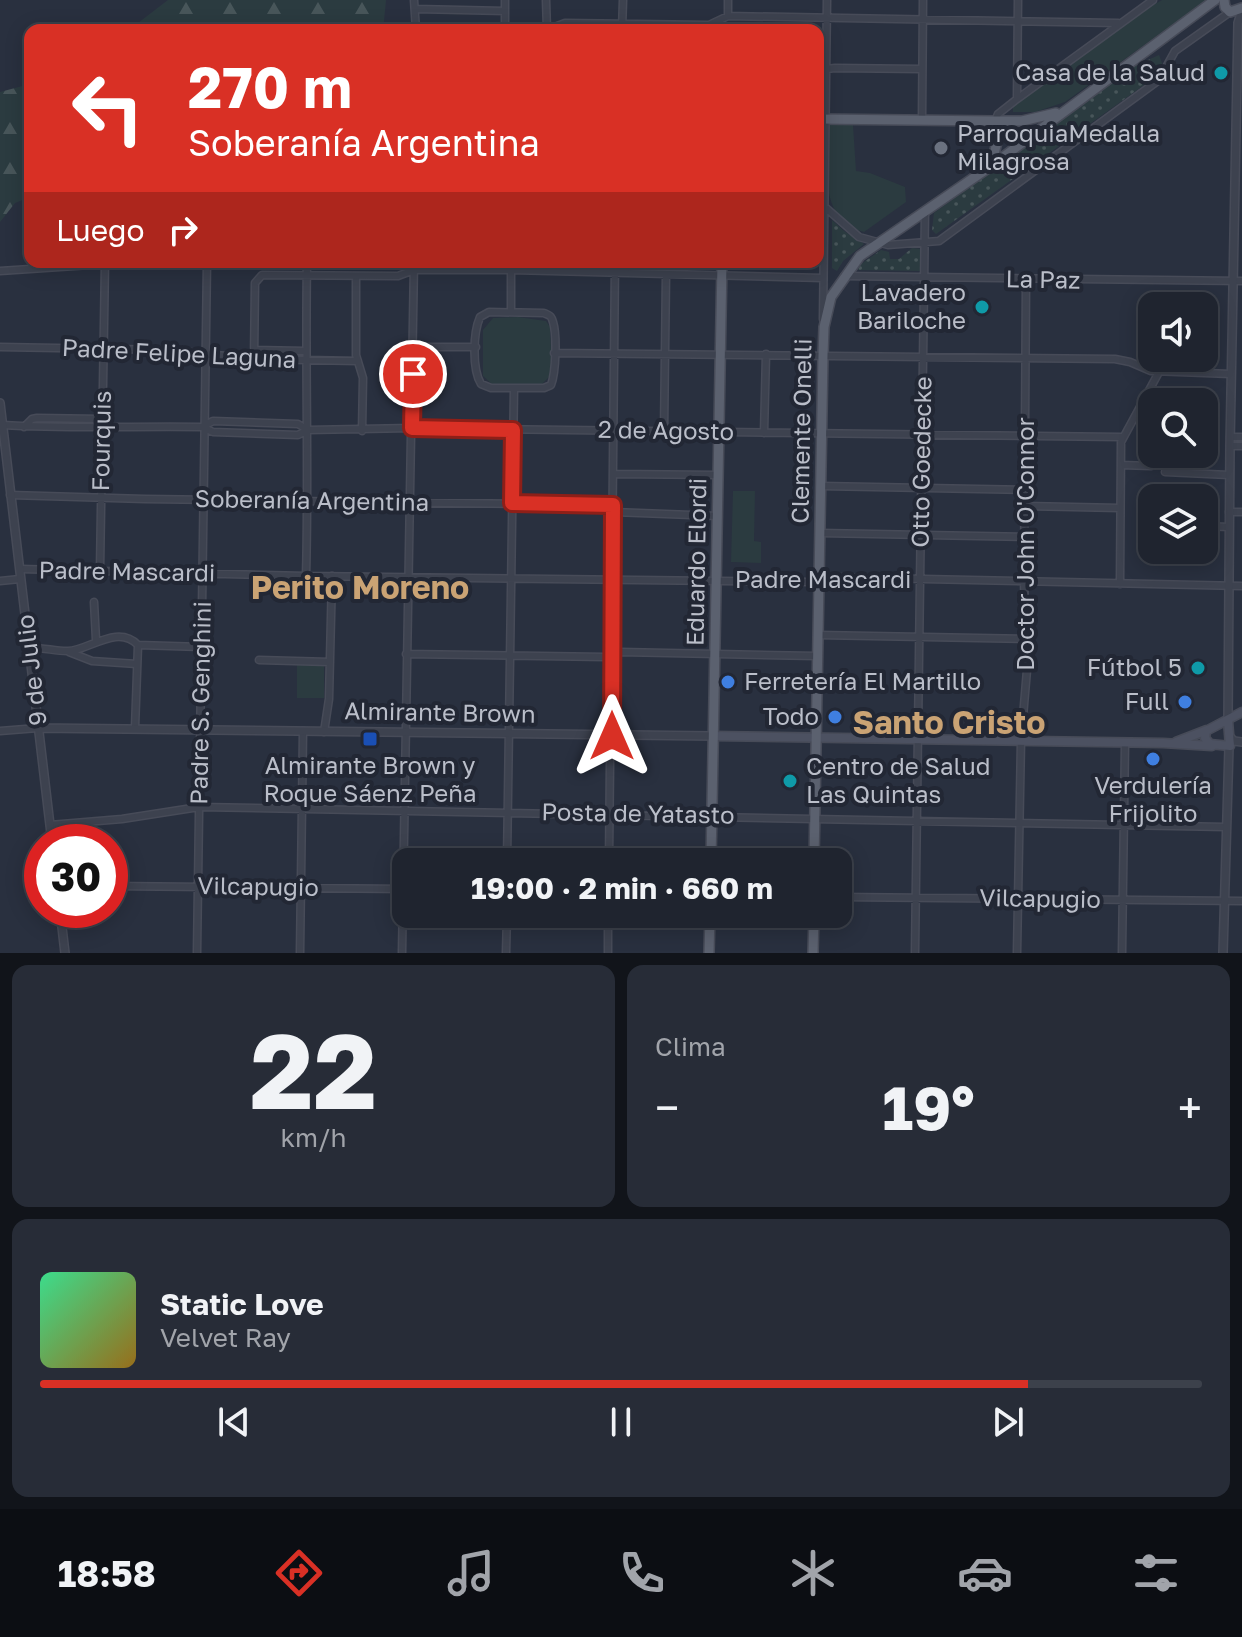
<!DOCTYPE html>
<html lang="es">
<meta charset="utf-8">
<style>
:root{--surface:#1f242f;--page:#272c37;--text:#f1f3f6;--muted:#a1a4aa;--line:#3c414b;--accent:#d93025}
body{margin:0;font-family:"Golos Text",sans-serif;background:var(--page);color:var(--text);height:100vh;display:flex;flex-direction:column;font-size:30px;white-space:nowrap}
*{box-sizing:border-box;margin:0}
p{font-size:26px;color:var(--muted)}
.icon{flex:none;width:44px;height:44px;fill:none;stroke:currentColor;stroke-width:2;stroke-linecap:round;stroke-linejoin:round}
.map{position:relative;height:953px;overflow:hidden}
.side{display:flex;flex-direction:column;gap:12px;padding:12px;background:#11141a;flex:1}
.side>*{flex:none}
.guide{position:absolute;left:24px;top:24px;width:800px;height:244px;border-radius:16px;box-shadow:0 4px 20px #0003,0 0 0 2px var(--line);background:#d93025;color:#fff;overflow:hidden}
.fabs{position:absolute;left:1138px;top:292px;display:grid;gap:16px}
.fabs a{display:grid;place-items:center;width:80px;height:80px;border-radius:16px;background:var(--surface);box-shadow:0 4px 20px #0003,0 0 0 2px var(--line);font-size:40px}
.speed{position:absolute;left:24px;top:824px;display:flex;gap:16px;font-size:40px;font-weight:700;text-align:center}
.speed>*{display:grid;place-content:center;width:104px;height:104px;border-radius:50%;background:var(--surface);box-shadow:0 4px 20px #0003,0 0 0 2px var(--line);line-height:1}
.speed .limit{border:12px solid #d22;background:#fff;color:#111}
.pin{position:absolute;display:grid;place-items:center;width:68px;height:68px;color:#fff;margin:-34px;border:4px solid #fff;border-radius:50%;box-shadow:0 2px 8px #0007}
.me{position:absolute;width:88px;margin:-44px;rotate:0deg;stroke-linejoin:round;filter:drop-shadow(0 0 6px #0008)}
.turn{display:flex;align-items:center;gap:28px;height:168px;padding:0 32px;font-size:36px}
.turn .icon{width:104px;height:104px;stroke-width:2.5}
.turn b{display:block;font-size:56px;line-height:68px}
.then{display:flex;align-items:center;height:76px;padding:0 32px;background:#0003;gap:16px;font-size:30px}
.big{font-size:60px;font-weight:700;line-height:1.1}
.side .widget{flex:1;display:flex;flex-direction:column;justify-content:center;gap:12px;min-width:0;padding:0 28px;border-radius:16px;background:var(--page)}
.side .dial{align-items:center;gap:0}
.dial b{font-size:104px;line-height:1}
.song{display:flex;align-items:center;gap:24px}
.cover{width:96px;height:96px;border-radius:12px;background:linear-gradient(135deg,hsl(150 70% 55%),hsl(40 70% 35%))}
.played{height:8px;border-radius:4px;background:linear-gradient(90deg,var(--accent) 85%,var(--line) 85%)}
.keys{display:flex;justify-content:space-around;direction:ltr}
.heat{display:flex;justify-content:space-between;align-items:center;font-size:44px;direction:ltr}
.side .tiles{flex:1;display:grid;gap:12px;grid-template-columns:1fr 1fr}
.widget:last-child{grid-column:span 2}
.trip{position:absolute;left:392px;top:848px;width:460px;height:80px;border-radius:16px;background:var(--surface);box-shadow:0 4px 20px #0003,0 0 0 2px var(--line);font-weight:700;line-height:80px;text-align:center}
.menu{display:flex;height:128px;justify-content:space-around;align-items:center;background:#0c0e13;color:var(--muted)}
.menu .icon{width:56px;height:56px}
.menu .active{color:var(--accent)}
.menu b{font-size:36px;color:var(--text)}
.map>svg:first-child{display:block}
.grass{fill:url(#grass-dots)}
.forest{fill:url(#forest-firs)}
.park{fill:#2b3b40}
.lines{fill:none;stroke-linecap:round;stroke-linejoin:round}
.minor-casing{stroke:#474b58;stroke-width:9}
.tertiary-casing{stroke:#474b58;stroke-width:10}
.secondary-casing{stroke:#474b58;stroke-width:11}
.primary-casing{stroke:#474b58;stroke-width:12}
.minor{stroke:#3d424f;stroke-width:6}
.tertiary{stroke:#3d424f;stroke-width:7}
.secondary{stroke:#4c5161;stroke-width:8}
.primary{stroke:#5b616f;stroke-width:9}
.route-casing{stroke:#8d1f18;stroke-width:20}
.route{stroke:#d93025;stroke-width:14}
.culture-dot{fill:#0f9aa8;stroke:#222734;stroke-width:3}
.worship-dot{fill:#6b7280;stroke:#222734;stroke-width:3}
.shop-dot{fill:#3f7fe0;stroke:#222734;stroke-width:3}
.transit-dot{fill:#1a4fb4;stroke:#222734;stroke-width:3}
.labels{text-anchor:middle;stroke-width:8;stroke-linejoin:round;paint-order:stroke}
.poi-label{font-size:24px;fill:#babec9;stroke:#222734;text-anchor:end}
.street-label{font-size:24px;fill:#babec9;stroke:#222734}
.district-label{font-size:32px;font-weight:bold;fill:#caa374;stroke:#222734}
</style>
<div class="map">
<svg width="1242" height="953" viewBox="0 0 1242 953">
<defs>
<pattern id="grass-dots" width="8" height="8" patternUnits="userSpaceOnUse" patternTransform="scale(2)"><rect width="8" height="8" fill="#2b3b40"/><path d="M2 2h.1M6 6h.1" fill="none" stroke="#48565a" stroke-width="1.8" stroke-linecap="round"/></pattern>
<pattern id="forest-firs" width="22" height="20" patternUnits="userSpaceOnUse" patternTransform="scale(2)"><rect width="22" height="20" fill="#2b3b40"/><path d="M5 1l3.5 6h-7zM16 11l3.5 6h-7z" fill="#48565a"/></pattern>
</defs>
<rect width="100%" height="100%" fill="#29303f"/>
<path class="grass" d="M1159 55 1163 66 1158 75 936 234 932 230 934 213 1137 65Z
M832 220 844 231 864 244 843 261 837 271 832 268Z
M912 248 920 249V271L858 270 861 264 881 250 889 252 890 259H899Z"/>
<path class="forest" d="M168 0H386L383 30H129Z
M30 84V197L15 203 0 222V92Z"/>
<path class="park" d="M1162 0H1207L1065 102 1035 112H1013V105L1130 18Z
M828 125H853L856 171 870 173 905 187 906 202 864 232C816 219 828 163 828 125Z
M518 317 546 321 550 327 552 374 541 385 494 386 483 376V330L493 318Z
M733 491H755L754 541 761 542V563L731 562Z
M297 665H324V698H297Z"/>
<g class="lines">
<defs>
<path id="minor" d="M414 0 416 30
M546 0 547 30
M416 9 505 11
M728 16V0
M505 30V0
M547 30 565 23 709 25 728 16 1118 23
M622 30 623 0
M818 70 835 68 922 69
M1017 99 1018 0
M922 121 923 0
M995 121 998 114 1017 99 1153 0
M818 201 859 237 888 245 939 241 1159 80 1175 51 1230 12
M0 271 105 264 207 265
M356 276V355L363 378 362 431
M844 276 1242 281
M489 312 544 313C550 316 551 315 553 322 557 335 556 372 551 385L544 388H491L481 384C472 369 473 333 480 317Z
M511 312V262
M823 319 827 0
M0 347 170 350 254 359 358 361
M413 347H476
M254 350 306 351
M554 353 1115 359 1130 362 1151 371 1231 374
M254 359 255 283 262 275 398 276 414 270H511L823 278
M3 425C70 429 135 426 202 427L213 432 298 435 308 430 412 428 1122 437
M24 427 32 419 37 418 102 419
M202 427 213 421 298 424 308 430
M664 432 666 274
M764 433 766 354
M1230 437H1242
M1230 446H1242
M1121 465 1151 466
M1165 472 1229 475
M614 474 719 475
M821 486 1025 490
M10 495 145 499 613 505
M1025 506 1120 508
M613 512 718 516
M1229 512H1242
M1204 526 1229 527
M820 533 1025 537
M1180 551 1181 550
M20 569 306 576 810 582 829 577 1242 586
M100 570 105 262
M306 576C309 471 305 367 307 262
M0 581 20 579
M1120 584 1121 442 1159 372
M94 602 96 640
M818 635 1025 639
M29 648C42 647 54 651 67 651 87 652 117 623 138 645L202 647
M69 652 92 661 137 664
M406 654 606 657 620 652 817 656
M259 660 330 662
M135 728 138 645
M0 731 38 728
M324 732 329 699 332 576
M50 825 122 819 199 807 1226 827
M507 862 514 388
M609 862 615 262
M110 886 406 889
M838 897 1242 901
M197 953 207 262
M300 953 303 731
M402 953 414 262
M506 953 507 914
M608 953V914
M915 953 925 212
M1017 953 1021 740 1027 670 1024 582 1026 280
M1122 953 1125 744"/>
<path id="tertiary" d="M0 403 52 842
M1228 720 1230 446 1238 23 1242 10
M38 728 713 736
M1230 737 1234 741 1242 742
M60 910 65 953
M1223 953 1229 747"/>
<path id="secondary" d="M1228 721 1230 746 1210 744 1205 738 1206 731 1242 712
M713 736 1163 743 1212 746
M1176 742 1207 730"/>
<path id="primary" d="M1224 0 1225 7 1230 12 1242 8
M818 119 995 121H1022L1056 113
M992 162 997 142 995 121
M711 862 722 262
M814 862 823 355 824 327 831 297 860 256 991 166 1215 0
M709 953 710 914
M813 953 814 914"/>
</defs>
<use href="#minor" class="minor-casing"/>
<use href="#tertiary" class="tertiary-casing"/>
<use href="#secondary" class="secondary-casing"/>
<use href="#primary" class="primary-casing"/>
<use href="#minor" class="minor"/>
<use href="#tertiary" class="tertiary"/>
<use href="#secondary" class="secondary"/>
<use href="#primary" class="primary"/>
</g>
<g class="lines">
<defs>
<path id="route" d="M413 374 412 428 513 430 512 503 613 505 612 736"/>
</defs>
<use href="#route" class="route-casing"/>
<use href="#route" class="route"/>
</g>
<g class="culture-dot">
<circle cx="1221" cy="73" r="8"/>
<circle cx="982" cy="307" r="8"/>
<circle cx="1198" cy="668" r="8"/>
<circle cx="790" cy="781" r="8"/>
</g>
<circle class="worship-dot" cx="941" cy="148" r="8"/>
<g class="shop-dot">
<circle cx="728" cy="682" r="8"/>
<circle cx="1185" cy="702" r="8"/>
<circle cx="835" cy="717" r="8"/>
<circle cx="1153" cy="759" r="8"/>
</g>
<rect class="transit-dot" x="362" y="731" width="16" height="16" rx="4"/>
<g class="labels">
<g class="poi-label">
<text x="1205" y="81">Casa de la Salud</text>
<text x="957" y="142" text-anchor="start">ParroquiaMedalla<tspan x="957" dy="28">Milagrosa</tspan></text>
<text x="966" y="301">Lavadero<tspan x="966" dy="28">Bariloche</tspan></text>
<text x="1182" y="676">Fútbol 5</text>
<text x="744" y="690" text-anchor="start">Ferretería El Martillo</text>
<text x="1169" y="710">Full</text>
<text x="819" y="725">Todo</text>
<text x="370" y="774" text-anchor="middle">Almirante Brown y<tspan x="370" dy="28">Roque Sáenz Peña</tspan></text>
<text x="806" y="775" text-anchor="start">Centro de Salud<tspan x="806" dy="28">Las Quintas</tspan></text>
<text x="1153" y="794" text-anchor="middle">Verdulería<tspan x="1153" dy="28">Frijolito</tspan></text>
</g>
<g class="street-label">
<text transform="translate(1043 280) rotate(1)" y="8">La Paz</text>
<text transform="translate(179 354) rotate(3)" y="8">Padre Felipe Laguna</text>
<text transform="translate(666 431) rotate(1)" y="8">2 de Agosto</text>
<text transform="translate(802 431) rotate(-89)" y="8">Clemente Onelli</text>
<text transform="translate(102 441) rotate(-89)" y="8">Fourquis</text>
<text transform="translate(922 462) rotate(-89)" y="8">Otto Goedecke</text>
<text transform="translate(312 501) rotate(1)" y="8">Soberanía Argentina</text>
<text transform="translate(1026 544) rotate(-90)" y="8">Doctor John O'Connor</text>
<text transform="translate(697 562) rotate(-89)" y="8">Eduardo Elordi</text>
<text transform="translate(127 572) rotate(1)" y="8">Padre Mascardi</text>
<text x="823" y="588">Padre Mascardi</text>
<text transform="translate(32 670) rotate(-97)" y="8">9 de Julio</text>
<text transform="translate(201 703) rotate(-89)" y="8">Padre S. Genghini</text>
<text transform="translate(440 713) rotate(1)" y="8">Almirante Brown</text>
<text transform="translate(638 814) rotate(1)" y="8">Posta de Yatasto</text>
<text transform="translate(258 887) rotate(1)" y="8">Vilcapugio</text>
<text transform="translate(1040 899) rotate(1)" y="8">Vilcapugio</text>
</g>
<g class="district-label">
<text x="360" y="599">Perito Moreno</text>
<text x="949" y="734">Santo Cristo</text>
</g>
</g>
</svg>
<div class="fabs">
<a><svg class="icon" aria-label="sound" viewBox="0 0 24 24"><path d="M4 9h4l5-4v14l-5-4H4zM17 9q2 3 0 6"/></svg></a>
<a><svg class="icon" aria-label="search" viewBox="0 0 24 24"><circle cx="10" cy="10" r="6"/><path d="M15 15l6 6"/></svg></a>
<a><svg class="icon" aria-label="layers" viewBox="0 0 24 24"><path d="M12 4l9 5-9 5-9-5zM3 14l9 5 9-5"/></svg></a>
</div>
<div class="speed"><div class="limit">30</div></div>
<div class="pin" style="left:413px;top:374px;background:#d93025"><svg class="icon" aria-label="arrive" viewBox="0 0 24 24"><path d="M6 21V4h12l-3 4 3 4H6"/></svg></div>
<svg class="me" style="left:612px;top:736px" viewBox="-20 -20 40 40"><path d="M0-17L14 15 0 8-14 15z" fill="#d93025" stroke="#fff" stroke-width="4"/></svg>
<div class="trip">19:00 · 2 min · 660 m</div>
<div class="guide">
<div class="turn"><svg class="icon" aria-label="left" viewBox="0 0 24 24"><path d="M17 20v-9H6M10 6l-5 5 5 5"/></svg><div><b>270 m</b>Soberanía Argentina</div></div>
<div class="then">Luego<svg class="icon" aria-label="right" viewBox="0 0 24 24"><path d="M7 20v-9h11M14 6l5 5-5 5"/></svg></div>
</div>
</div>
<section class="side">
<div class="tiles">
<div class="widget dial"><b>22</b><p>km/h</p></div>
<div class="widget"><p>Clima</p>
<div class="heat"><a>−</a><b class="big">19°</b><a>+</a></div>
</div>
<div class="widget">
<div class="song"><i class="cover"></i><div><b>Static Love</b><p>Velvet Ray</p></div></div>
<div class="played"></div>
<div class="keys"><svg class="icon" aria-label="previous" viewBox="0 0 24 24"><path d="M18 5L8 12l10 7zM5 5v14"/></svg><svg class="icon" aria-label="pause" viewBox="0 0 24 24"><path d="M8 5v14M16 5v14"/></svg><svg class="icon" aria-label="next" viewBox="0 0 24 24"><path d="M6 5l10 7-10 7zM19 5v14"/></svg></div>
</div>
</div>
</section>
<nav class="menu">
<b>18:58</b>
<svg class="icon active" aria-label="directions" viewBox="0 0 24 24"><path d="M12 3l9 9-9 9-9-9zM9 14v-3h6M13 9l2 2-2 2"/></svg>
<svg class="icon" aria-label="music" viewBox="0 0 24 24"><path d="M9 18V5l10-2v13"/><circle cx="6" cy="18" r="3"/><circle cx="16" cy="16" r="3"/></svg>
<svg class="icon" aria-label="phone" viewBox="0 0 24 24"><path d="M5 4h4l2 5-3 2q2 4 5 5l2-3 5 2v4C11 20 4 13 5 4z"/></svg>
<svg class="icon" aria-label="climate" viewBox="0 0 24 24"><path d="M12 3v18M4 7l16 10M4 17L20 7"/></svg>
<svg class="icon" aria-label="car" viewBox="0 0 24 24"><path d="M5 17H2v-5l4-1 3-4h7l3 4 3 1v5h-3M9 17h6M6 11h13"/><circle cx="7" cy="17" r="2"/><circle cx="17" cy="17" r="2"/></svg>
<svg class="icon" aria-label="filters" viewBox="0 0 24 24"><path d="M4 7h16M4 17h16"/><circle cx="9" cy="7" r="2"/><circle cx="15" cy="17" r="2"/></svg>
</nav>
